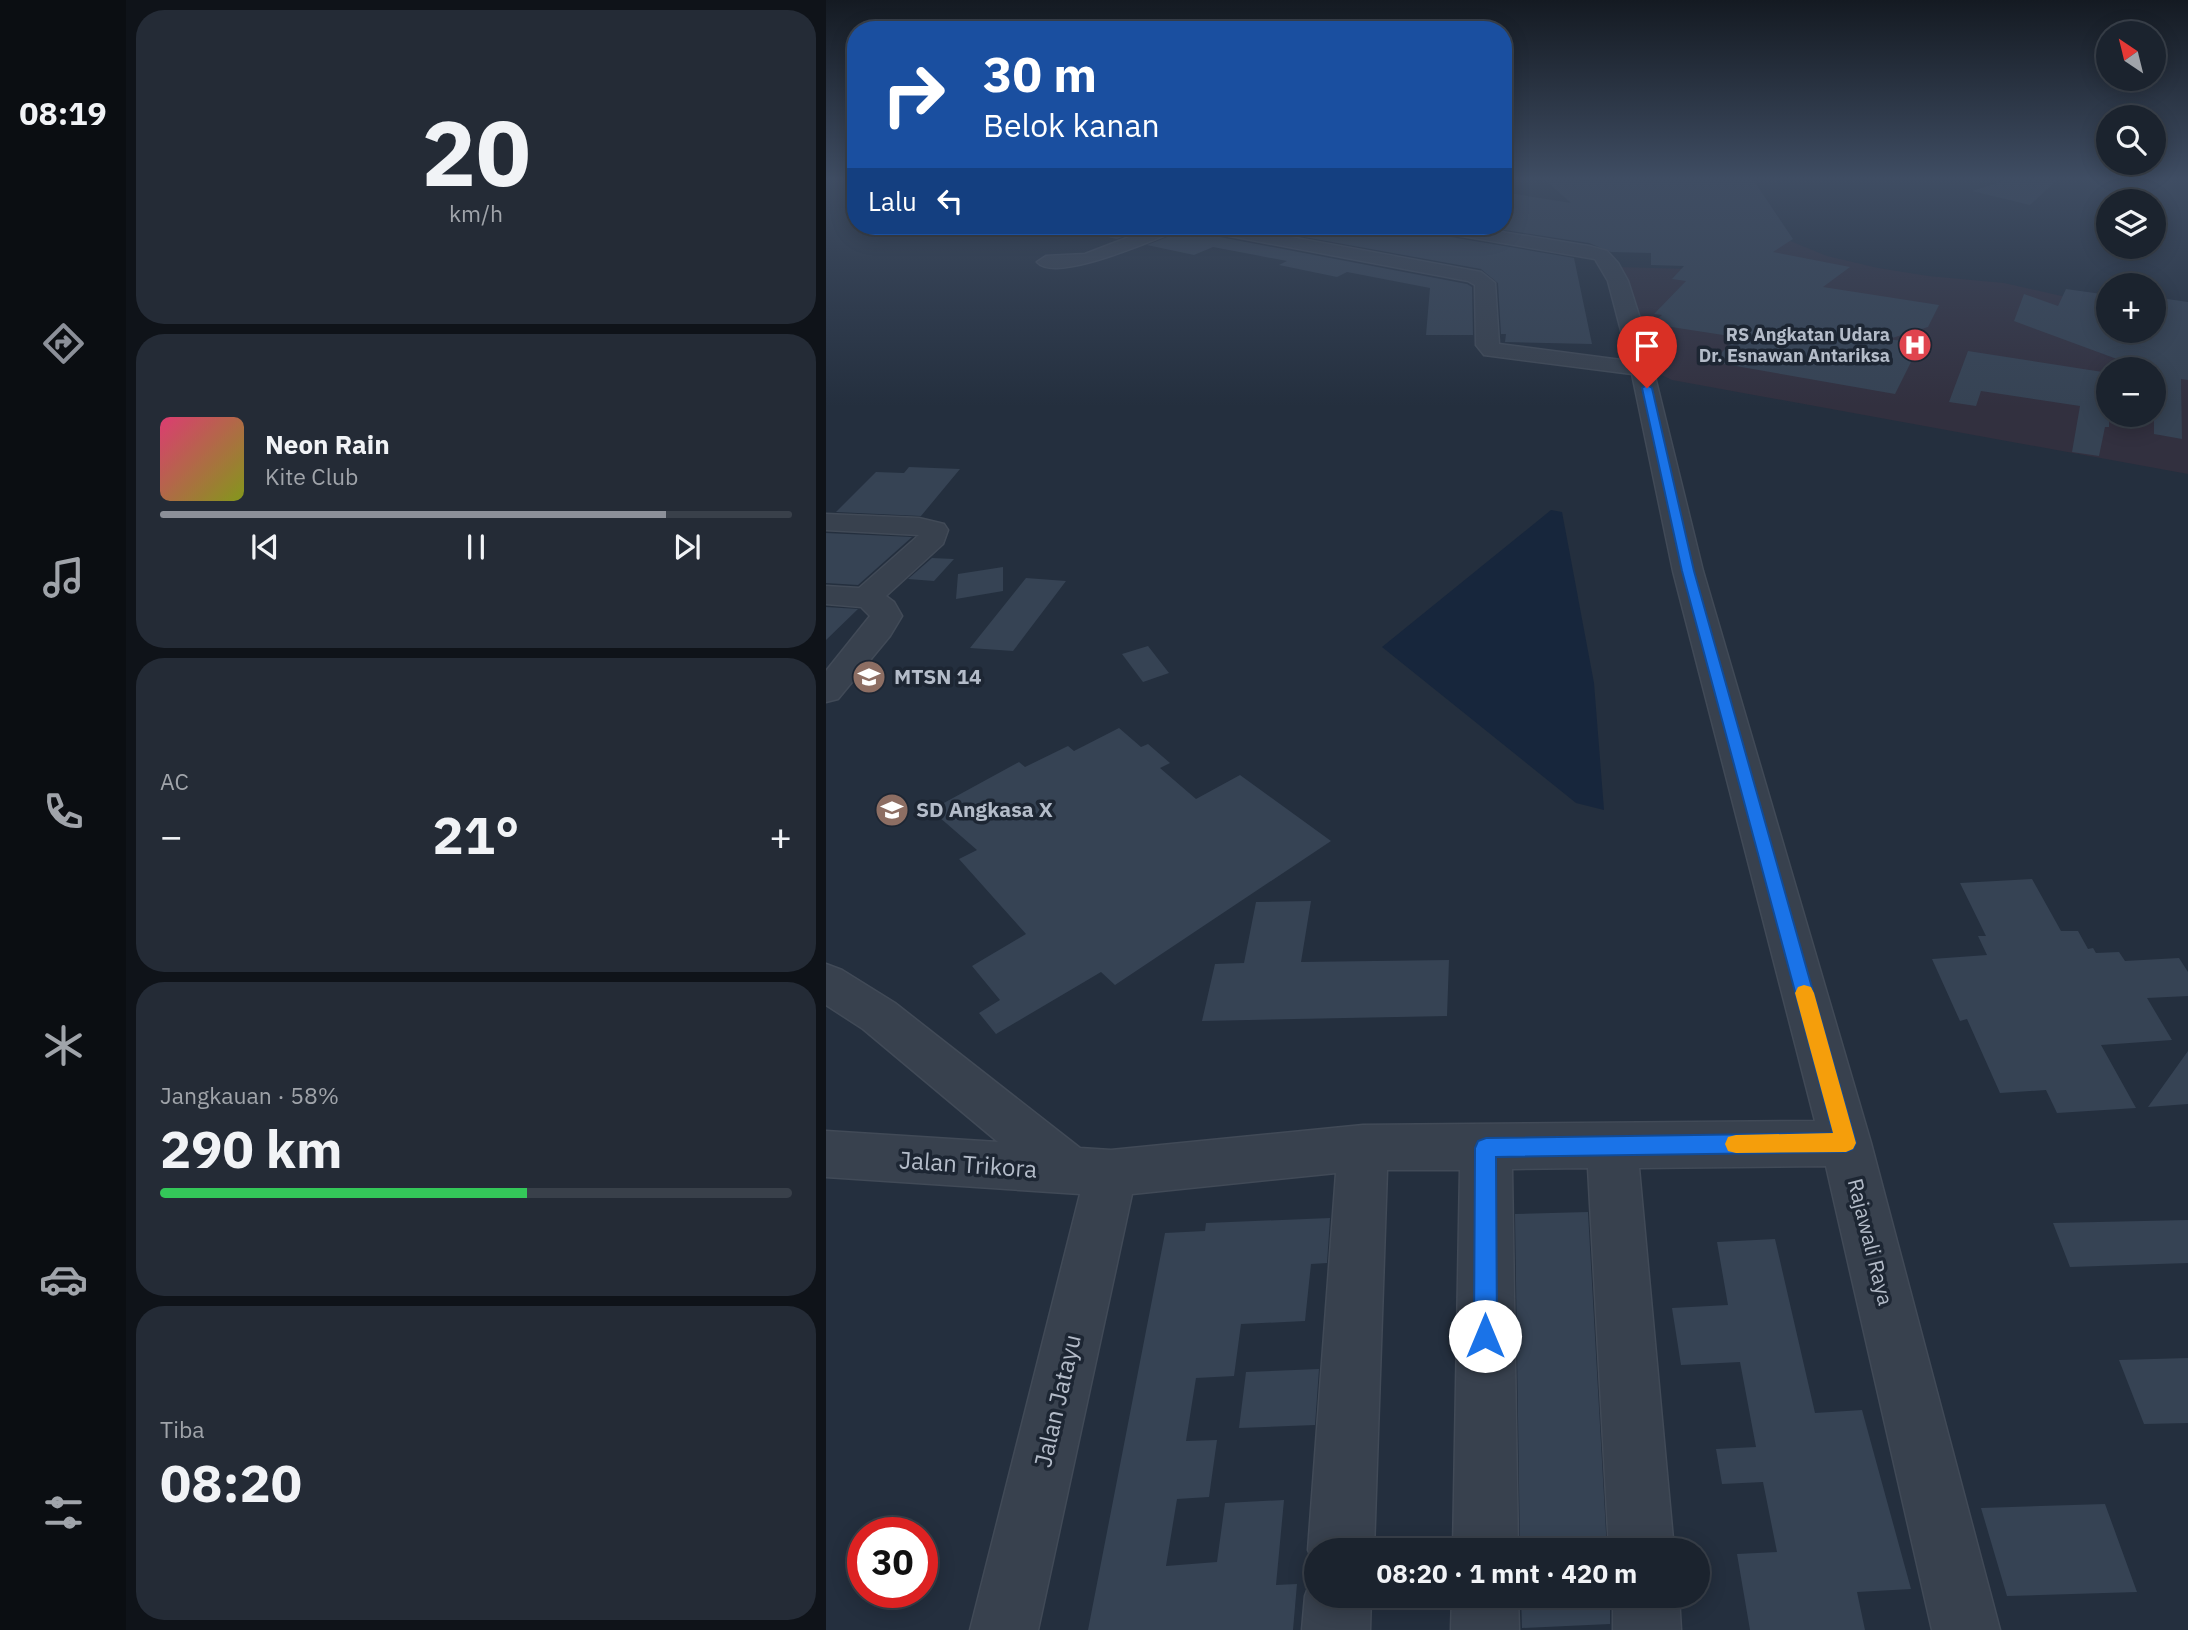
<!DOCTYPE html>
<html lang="id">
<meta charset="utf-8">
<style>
:root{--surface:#1b232e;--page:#242b36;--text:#f1f3f6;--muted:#a0a4aa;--line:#39404a;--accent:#8c9099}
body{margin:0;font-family:"IBM Plex Sans",sans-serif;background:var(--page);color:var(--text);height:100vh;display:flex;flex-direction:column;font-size:26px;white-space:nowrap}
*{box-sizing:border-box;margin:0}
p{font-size:23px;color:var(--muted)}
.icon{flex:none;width:38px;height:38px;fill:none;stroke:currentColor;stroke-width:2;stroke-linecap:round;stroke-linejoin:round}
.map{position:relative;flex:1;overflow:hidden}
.drawer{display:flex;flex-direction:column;gap:10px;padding:10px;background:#0f1319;width:700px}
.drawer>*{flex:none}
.banner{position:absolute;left:21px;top:21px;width:665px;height:214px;border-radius:28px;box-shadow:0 4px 18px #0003,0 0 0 2px var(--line);background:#1a4fa0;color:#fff;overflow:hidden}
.needle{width:46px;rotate:325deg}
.fabs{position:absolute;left:1270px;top:21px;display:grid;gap:14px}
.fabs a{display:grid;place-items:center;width:70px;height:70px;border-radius:50%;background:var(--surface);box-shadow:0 4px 18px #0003,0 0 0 2px var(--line);font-size:35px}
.speed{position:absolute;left:21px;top:1517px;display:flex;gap:14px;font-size:35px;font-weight:700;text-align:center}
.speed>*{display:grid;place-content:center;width:91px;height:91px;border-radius:50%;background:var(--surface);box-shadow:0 4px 18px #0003,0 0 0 2px var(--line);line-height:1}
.speed .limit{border:10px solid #d22;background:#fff;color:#111}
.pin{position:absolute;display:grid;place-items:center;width:60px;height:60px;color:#fff;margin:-72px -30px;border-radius:50% 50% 50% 0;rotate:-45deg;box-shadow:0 0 7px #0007}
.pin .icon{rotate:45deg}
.me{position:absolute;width:77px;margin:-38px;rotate:0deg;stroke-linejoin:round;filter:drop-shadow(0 0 5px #0008)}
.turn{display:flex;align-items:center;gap:24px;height:147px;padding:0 21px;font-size:32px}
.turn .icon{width:91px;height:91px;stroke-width:2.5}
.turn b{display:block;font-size:49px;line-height:60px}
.then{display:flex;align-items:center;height:66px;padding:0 21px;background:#0003;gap:14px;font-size:26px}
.big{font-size:52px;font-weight:700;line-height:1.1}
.drawer .tile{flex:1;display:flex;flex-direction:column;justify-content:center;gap:10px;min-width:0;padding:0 24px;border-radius:28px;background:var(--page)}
.drawer .dial{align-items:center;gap:0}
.dial b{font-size:91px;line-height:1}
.song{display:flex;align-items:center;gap:21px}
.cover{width:84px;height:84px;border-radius:10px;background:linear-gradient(135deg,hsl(340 70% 55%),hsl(70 70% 35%))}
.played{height:7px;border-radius:4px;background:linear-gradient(90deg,var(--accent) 80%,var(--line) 80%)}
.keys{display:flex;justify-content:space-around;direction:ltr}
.heat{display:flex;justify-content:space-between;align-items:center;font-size:38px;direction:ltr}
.charge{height:10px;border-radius:5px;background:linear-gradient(90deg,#34c759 58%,var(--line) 0)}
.trip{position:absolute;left:478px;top:1538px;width:406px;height:70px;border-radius:35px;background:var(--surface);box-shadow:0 4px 18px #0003,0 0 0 2px var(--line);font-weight:700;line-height:70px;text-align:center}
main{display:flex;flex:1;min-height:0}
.tabs{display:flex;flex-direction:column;width:126px;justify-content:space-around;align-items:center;background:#0b0e12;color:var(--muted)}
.tabs .icon{width:49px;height:49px}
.tabs .on{color:var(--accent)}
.tabs b{font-size:32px;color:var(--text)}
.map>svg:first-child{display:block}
.medical{fill:#32303f;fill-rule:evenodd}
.water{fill:#17263c}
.building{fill:#364354}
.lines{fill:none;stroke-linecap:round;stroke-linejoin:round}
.minor-casing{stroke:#414a57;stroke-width:3}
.minor{fill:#38414e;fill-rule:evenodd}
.route{fill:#1a73e8;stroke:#114b97;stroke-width:2}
.slow{fill:#f59e0b}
.labels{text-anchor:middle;stroke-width:7;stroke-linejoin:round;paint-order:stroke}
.far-poi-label{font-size:18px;font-weight:bold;fill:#b4bcc9;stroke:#1d2633;text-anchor:end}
.poi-label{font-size:21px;font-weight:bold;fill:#b4bcc9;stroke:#1d2633;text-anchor:start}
.street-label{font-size:21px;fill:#b4bcc9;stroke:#1d2633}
.near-street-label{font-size:24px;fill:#b4bcc9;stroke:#1d2633}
</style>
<main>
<nav class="tabs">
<b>08:19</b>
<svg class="icon on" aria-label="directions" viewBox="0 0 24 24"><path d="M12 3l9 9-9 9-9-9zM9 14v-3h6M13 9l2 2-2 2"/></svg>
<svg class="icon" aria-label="music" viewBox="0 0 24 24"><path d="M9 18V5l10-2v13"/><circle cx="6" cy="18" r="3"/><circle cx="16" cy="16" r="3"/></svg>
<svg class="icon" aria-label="phone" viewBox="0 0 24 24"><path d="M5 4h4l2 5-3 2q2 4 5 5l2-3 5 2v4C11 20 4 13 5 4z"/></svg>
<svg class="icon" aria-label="climate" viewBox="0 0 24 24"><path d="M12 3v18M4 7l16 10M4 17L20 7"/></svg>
<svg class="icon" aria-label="car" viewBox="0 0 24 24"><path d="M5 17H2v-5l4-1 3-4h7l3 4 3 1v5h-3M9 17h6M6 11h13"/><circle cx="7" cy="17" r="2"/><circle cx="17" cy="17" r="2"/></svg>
<svg class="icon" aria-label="filters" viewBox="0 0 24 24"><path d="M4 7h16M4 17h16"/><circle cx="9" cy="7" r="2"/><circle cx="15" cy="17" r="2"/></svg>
</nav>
<section class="drawer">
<div class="tile dial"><b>20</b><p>km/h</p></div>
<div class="tile">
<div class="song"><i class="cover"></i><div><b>Neon Rain</b><p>Kite Club</p></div></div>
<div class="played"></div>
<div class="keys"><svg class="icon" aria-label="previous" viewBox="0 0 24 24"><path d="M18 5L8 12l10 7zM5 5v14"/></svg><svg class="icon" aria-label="pause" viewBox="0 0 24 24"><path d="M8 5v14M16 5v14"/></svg><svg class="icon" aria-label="next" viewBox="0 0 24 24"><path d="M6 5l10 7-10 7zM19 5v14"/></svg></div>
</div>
<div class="tile"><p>AC</p>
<div class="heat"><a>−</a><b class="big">21°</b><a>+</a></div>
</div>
<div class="tile"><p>Jangkauan · 58%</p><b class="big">290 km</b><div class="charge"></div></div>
<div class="tile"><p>Tiba</p><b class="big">08:20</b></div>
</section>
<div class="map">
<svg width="1362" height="1630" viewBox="0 0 1362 1630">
<rect width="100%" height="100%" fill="#242f3e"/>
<path class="medical" d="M942 232 1001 256 1052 268 1102 276 1178 283 1249 299 1283 331H1328L1362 320V474L846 380 823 369 792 267 862 269ZM1283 369H1328V415H1283Z"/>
<path class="water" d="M725 510 736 512 768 683 778 810 750 803 556 647Z"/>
<path class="building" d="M717 178H749L753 181 926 178 967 239 947 252 1024 267 997 287 1113 305 1102 327 1063 339 1094 344 1069 394 887 362 910 337 826 324 836 315 828 314 860 281 846 279 858 266 825 265V253L785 252 763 243 653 226H677V192L745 203Z
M1187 178H1233L1204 205 1146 191Z
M279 226H325L291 239 278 236Z
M359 226H367L378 234 641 284 646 287 647 335H600L604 288 521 272 511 277 453 265 461 261 387 247 368 255 321 245 354 232Z
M418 226H596L607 234 748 258 766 344 679 342 680 334H675L672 283 655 269Z
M1240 289 1283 295V331H1328V297L1362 302V380L1355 379 1356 439 1328 434V369H1298L1299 362 1188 321 1198 294 1232 306Z
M1142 351 1283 373V427H1279L1273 456 1246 452 1254 406 1155 391 1150 406 1123 402Z
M83 467 134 469 95 516 10 512 50 472 78 473Z
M0 533 86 537 32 585 0 583Z
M106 558 128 559 108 581 82 579Z
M177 567V591L130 599 132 574Z
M200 578 240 581 187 651 144 648Z
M0 607 32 609 0 640Z
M322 646 343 673 317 682 296 654Z
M293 728 315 747 322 744 344 763 334 768 370 799 414 775 505 841 289 985 275 972 170 1034 153 1013 174 1000 146 966 200 934 133 859 151 850 105 810 193 762 199 767 242 746 248 751Z
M1206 879 1235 931H1252L1262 949 1267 948 1270 953 1293 952 1299 961 1353 958 1362 972V996L1321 998 1346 1040 1275 1045 1310 1108 1231 1113 1220 1090 1174 1093 1141 1019 1134 1021 1106 959 1161 955 1152 936H1160L1134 883Z
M485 901 475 962 623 960 621 1016 376 1021 389 964 418 963 430 902Z
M1362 1051V1104L1322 1107Z
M762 1212 781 1550H694L689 1214Z
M504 1218 501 1263 485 1264 479 1321 415 1324 408 1376 370 1378 360 1441 391 1440 383 1497 351 1499 340 1566 391 1562 399 1503 458 1500 450 1585 471 1584 467 1630H262L339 1233 379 1231 380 1223Z
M1362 1220V1263L1244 1267 1227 1223Z
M949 1239 989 1413 1036 1410 1085 1589 1031 1592 1039 1630H924L911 1554 951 1552 937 1482 896 1484 890 1449 930 1447 914 1362 855 1365 846 1308 902 1305 891 1242Z
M1362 1358V1423L1318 1424 1293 1360Z
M493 1369 489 1425 413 1428 420 1372Z
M1279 1504 1311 1592 1181 1596 1155 1508Z
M695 1596H784V1624L696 1628Z"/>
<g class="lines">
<defs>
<path id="minor" d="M332 226H356L353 230C328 239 230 284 211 262L220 256 259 254Z
M369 226H405L655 272 669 283 673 344 803 361 782 281 769 259 607 231 598 226H638L763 246 781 251 792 263 802 281 817 328 877 571 1045 1143 1174 1630H1106L1000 1166 813 1168 848 1550H783L762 1168 686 1169 692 1550H627L634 1170H561L548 1550H490V1568L482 1550 510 1173 306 1194 212 1630H144L254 1194 0 1177V1131L172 1142 37 1029 0 1005V964L16 970 69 1003 254 1148 285 1150 537 1125 989 1121 847 571 806 374 658 355 650 345 649 285 642 281 378 231Z
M0 514 93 518 118 524 122 530 117 544 60 596 68 602 76 616 64 636 12 699 0 702V671L44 616 35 607 0 604V586L33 588 93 535 0 530Z
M488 1572 490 1596H545L544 1630H476L479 1596Z
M626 1596H692L693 1630H625Z
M787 1596H853L855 1630H787Z"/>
</defs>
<use href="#minor" class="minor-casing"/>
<use href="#minor" class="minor"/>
</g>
<linearGradient id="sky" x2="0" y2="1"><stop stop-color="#141a22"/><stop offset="0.44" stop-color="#3f4d63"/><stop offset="1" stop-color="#3f4d63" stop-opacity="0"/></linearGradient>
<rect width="1362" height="406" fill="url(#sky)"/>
<path class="route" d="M821 385 826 388 868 571 1030 1143 1027 1149 1020 1152 670 1157 671 1336 668 1344 659 1347 651 1344 648 1336 649 1148 652 1141 660 1138 1007 1133 856 571 816 388Z"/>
<path class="slow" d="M978 985 985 987 988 993 1030 1143 1027 1149 1020 1152 910 1153 902 1151 899 1144 902 1137 910 1135 1007 1133 969 993 972 987Z"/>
<defs>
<symbol id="hospital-disc" viewBox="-11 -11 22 22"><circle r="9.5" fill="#e0444e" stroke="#1d2633"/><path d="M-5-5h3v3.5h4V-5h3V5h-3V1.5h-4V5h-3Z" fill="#fff"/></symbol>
<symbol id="school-disc" viewBox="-11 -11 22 22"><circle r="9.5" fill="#8d6e63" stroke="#1d2633"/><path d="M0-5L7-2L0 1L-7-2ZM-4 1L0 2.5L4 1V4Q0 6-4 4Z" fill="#fff"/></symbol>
</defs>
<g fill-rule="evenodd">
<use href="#hospital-disc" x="1070" y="326" width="38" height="38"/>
<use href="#school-disc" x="24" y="658" width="38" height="38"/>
<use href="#school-disc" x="47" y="791" width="38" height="38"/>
</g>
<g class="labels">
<g class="far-poi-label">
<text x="1064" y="341">RS Angkatan Udara<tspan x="1064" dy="21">Dr. Esnawan Antariksa</tspan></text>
</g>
<g class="poi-label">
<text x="68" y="684">MTSN 14</text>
<text x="90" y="817">SD Angkasa X</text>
</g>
<g class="street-label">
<text transform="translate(1044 1242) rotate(76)" y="7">Rajawali Raya</text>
</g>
<g class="near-street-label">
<text transform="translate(142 1165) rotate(4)" y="8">Jalan Trikora</text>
<text transform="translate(232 1401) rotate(-77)" y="8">Jalan Jatayu</text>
</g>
</g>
</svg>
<div class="fabs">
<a><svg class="needle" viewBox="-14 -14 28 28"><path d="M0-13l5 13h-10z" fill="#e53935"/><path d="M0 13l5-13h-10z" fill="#a0a4aa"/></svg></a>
<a><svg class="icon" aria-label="search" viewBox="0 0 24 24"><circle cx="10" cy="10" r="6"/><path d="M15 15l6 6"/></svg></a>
<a><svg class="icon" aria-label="layers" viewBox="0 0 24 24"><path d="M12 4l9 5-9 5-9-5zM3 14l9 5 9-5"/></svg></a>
<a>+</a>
<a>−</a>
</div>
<div class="speed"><div class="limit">30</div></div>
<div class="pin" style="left:821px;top:388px;background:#d93025"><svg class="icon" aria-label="arrive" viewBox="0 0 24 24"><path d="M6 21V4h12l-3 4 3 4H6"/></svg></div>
<svg class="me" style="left:659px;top:1336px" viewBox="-20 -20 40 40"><circle r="19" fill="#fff"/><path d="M0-13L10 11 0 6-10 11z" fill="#1a73e8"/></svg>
<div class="trip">08:20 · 1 mnt · 420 m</div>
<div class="banner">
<div class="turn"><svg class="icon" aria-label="right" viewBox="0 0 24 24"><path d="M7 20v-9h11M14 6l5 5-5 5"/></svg><div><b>30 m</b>Belok kanan</div></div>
<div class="then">Lalu<svg class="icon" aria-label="left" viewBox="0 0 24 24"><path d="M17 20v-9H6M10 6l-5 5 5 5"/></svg></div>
</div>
</div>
</main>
